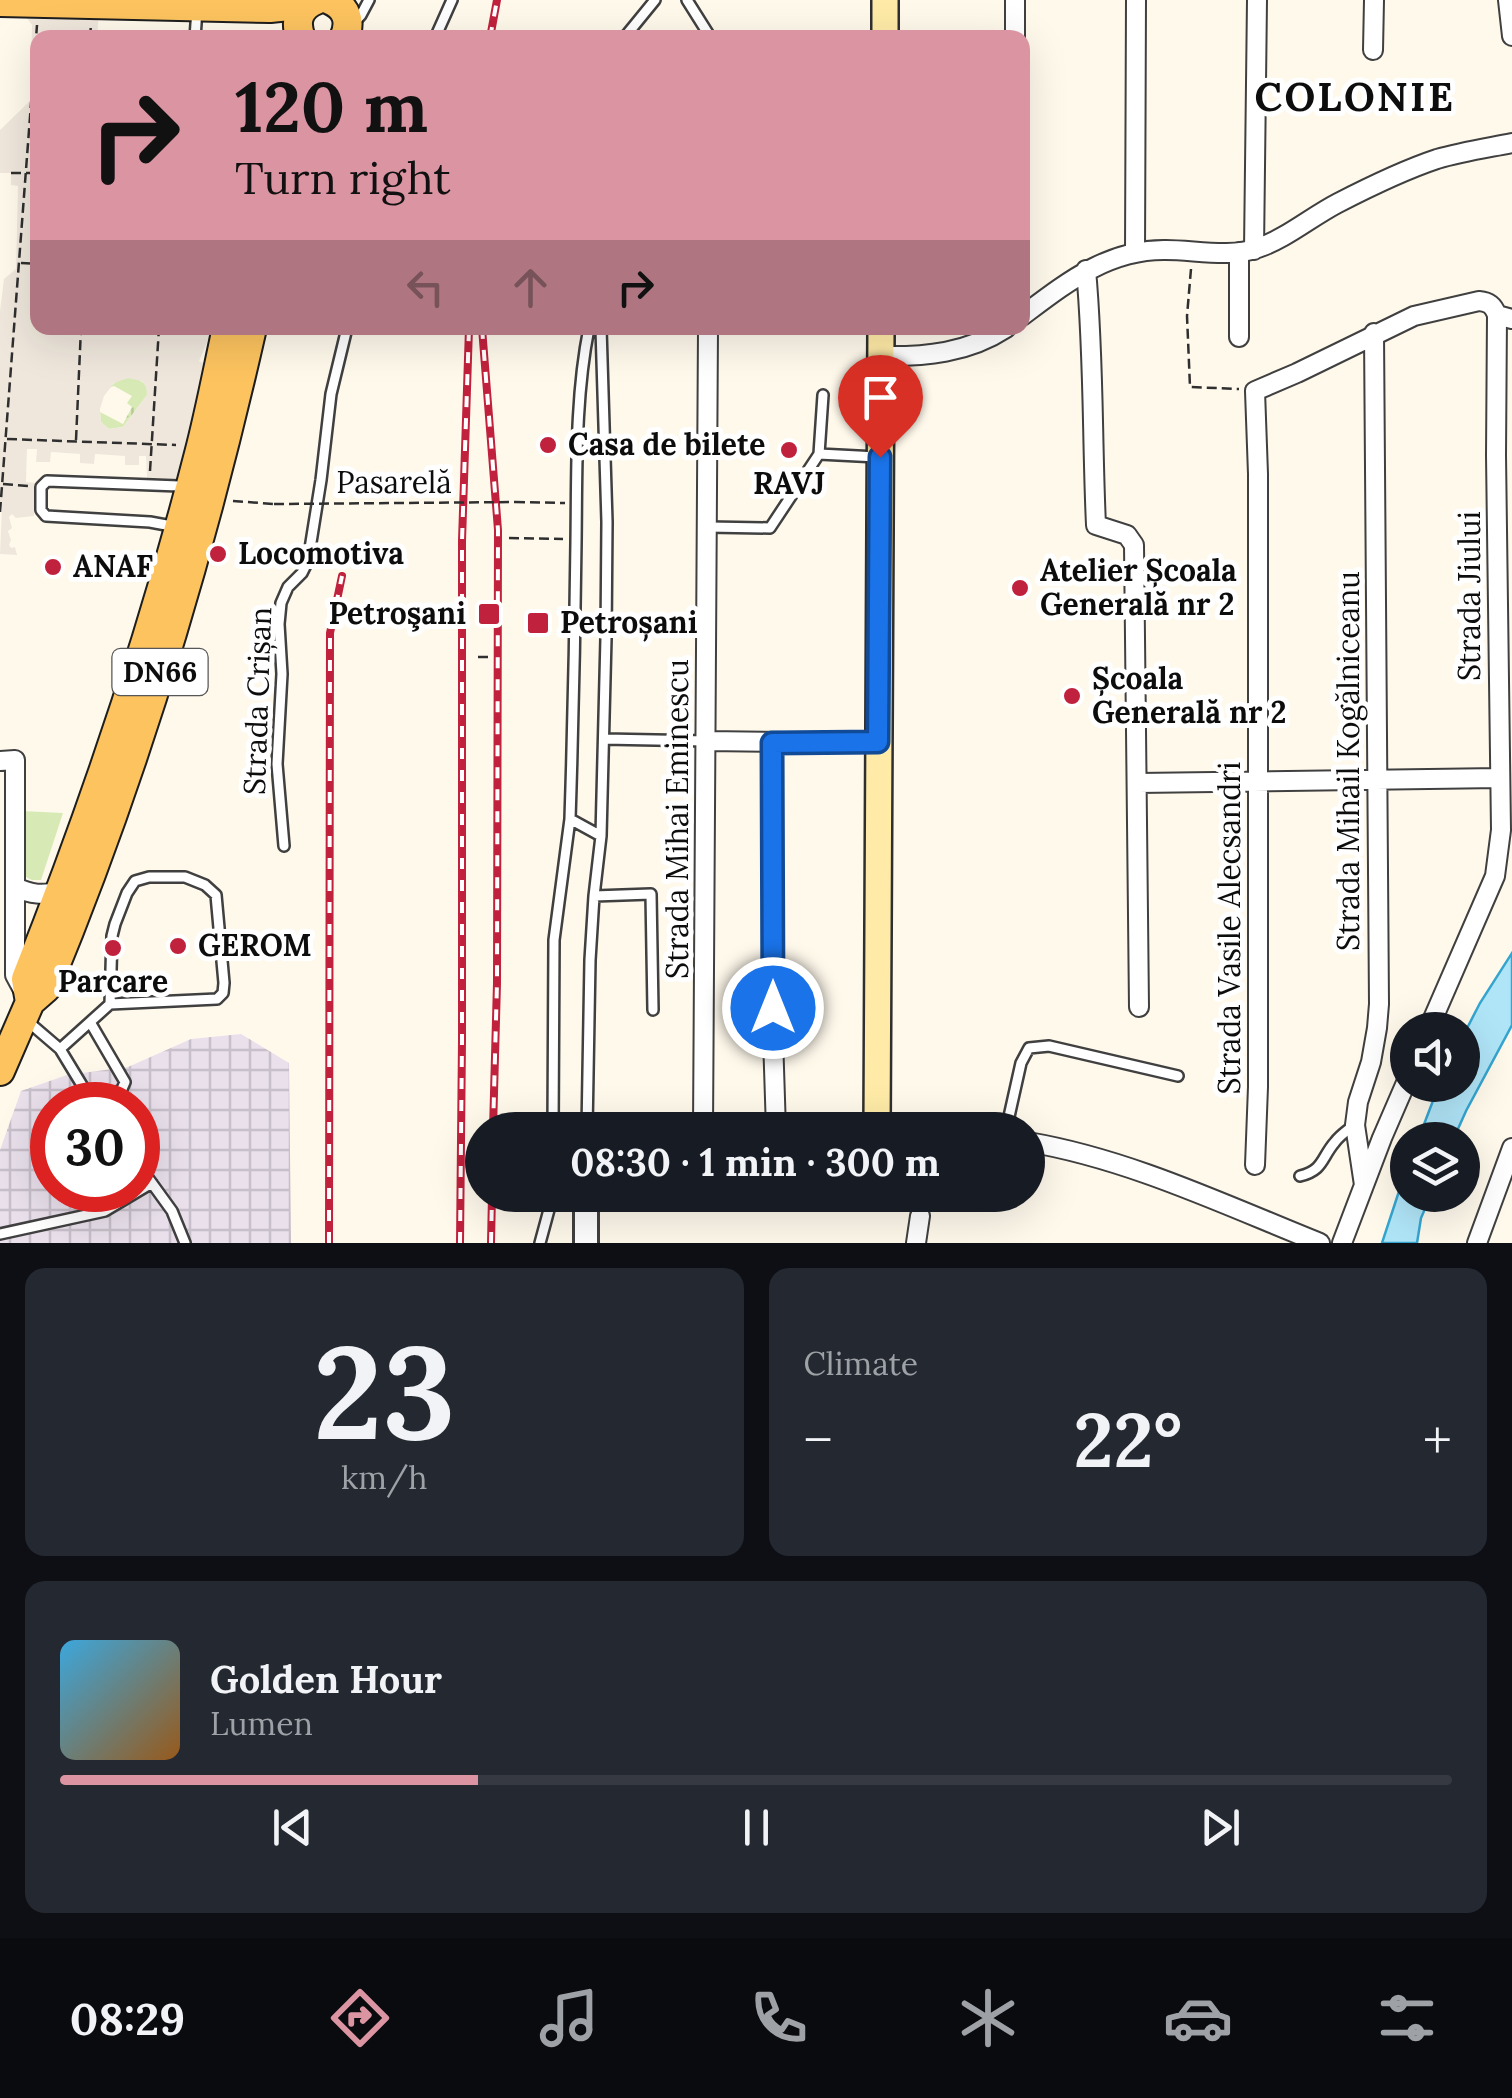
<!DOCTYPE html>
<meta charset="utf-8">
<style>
:root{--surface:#171b24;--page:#242831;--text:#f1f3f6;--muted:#9ea1a6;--line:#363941;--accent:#db94a2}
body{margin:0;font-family:Lora,serif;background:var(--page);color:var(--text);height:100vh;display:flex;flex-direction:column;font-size:38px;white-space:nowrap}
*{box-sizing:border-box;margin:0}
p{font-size:32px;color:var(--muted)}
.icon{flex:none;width:55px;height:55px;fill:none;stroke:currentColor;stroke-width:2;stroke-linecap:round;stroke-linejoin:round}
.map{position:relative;height:1243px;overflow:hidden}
.side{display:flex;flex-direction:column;gap:25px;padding:25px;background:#0d0f14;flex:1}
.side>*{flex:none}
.hud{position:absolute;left:30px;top:30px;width:1000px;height:305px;border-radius:20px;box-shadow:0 10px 40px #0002;background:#db94a2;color:#111;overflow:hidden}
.tools{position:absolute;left:1390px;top:1012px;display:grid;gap:20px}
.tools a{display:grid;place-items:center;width:90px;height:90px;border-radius:50%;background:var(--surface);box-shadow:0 10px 40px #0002;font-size:50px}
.speed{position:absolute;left:30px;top:1082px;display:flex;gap:20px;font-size:50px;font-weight:700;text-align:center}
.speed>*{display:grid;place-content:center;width:130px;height:130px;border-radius:50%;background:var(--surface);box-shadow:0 10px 40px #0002;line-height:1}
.speed .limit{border:15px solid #d22;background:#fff;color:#111}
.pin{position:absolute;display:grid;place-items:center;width:85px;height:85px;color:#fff;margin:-102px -42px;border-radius:50% 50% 50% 0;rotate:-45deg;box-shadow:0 0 10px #0007}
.pin .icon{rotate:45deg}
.me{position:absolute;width:110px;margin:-55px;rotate:0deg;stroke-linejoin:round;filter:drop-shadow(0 0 8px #0008)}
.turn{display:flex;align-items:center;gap:35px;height:210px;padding:0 40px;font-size:45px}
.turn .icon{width:130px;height:130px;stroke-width:2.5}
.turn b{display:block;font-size:70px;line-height:85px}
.lanes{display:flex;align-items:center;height:95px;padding:0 40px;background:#0003;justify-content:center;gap:50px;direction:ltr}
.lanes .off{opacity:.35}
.big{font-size:75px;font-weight:800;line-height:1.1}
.side .tile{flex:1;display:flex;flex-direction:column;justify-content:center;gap:15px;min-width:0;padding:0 35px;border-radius:20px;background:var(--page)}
.side .dial{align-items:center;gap:0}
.dial b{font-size:130px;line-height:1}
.song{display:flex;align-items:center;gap:30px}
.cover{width:120px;height:120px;border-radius:15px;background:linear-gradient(135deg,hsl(200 70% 55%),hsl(30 70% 35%))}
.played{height:10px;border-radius:5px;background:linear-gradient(90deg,var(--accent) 30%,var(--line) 30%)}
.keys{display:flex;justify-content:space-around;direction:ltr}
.heat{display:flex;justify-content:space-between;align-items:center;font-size:55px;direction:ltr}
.side .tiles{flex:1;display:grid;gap:25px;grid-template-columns:1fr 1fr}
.tile:last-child{grid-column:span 2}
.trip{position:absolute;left:465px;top:1112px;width:580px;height:100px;border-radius:50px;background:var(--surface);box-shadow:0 10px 40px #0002;font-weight:800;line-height:100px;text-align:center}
.tab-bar{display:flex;height:160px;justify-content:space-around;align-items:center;background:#090b0e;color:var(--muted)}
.tab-bar .icon{width:70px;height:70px}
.tab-bar .active{color:var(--accent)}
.tab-bar b{font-size:45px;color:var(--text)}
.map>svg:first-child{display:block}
.industrial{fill:url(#industrial-grid);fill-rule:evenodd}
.grass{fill:#d7eab5}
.park{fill:url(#park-tufts)}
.plaza{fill:#efe7dc;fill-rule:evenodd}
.water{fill:#b0e5f8;stroke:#35a5d0;stroke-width:2.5}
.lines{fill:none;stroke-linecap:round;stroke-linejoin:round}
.service-casing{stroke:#404040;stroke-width:14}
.minor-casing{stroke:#404040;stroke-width:22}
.tertiary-casing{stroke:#404040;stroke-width:28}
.secondary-casing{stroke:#2f2f2f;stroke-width:30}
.primary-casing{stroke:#1e1e1e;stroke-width:32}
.path{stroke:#2f2f2f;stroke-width:2.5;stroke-dasharray:10 5;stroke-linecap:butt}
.service{stroke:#fff;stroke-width:9}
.minor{stroke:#fff;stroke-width:18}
.tertiary{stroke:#fff;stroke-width:22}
.secondary{stroke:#ffeba7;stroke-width:25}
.primary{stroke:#fcc35f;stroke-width:28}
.rail-casing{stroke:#c0213c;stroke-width:8}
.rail{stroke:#fff;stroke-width:4;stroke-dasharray:11;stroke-linecap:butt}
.path-bridge{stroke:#2f2f2f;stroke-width:2.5;stroke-dasharray:10 5;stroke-linecap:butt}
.route-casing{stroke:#114b97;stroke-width:25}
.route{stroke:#1a73e8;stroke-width:18}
.poi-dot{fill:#c0213c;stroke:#fff;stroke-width:4}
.labels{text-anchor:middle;stroke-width:10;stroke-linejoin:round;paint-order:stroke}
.shield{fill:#fff;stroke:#565656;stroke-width:2.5}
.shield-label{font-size:28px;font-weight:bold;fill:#0d0d0d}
.poi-label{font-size:30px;font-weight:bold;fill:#0d0d0d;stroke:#fff;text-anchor:start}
.street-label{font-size:30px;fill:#0d0d0d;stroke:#fff}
.district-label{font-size:40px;font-weight:bold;letter-spacing:2.5px;fill:#0d0d0d;stroke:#fff}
</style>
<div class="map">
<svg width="1512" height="1243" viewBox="0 0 1512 1243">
<defs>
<pattern id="industrial-grid" width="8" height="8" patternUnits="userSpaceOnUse" patternTransform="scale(2.5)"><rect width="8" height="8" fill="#e9e0ec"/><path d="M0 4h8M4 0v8" fill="none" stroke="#c7bfc9"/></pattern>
<pattern id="park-tufts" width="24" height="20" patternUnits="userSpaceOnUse" patternTransform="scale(2.5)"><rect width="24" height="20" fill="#d7eab5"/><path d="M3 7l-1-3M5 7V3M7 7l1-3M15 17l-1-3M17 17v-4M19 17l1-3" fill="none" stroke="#b7c89a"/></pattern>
</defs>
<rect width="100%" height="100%" fill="#fff9ec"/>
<path class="industrial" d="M241 1034 289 1063 291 1243H0V1150L21 1091 67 1075 128 1067 191 1039ZM52 1105H138V1190H52Z"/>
<path class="grass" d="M22 811 63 813 41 880C34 880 31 881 25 876 15 867 22 825 22 811Z"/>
<path class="park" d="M128 378C139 378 149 383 147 395L123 427 109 429 101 422 100 412 123 424 132 407 127 403 132 396 114 386 109 388 118 380Z"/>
<path class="plaza" d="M100 0 97 37 38 38V328H153L196 332 197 328H206V332L211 333 199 361 203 363 206 361V357L214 358 178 479 147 478 146 456H139V465H125V456L95 454 94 464 80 463V454L51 452 50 462H36L37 449H27L26 482 36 483 34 516 16 518 12 514 9 517 12 528 8 531 11 540 9 545 11 548 15 547 17 555 0 554 2 507 0 504V311L4 279 16 269 18 186 11 185V173H0V130L30 101 32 25 24 14ZM128 378 142 381 146 386 147 395 123 427 109 429 101 422 100 409 104 396 114 383Z"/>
<path class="water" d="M1512 953V1025L1466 1111 1453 1140H1418L1439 1085H1462L1463 1036 1480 1003Z
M1407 1167 1408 1195H1431L1421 1218 1417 1243H1382Z"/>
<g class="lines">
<defs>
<path id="service" d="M687 0 709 35
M353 24 361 15 369 0
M195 38 197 9
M435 38 452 0
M624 38 655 0
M589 328C575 397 577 472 576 542 575 635 573 727 570 819L601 836
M823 395 819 454 877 457
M177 527 150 522 46 516 41 510V487L47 481 179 486 184 484
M708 527 770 528 819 454
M604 739 707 741
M284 846 277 764 282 674 279 624 281 603 288 587 302 573 308 561 321 480 331 394 347 328
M594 896 651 894 653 1010
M25 1019 60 1049 90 1022
M60 1049 94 1105
M100 1105 122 1089 125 1082 90 1022 110 1004 217 999 223 993 224 983 216 895 205 885 185 877H149L135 881 127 893 115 924 112 936 110 1004
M553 1130 554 940 570 819
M587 1130 590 960 594 896 601 836 606 638 607 522 601 328
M1006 1130 1021 1063 1029 1048 1049 1046 1178 1076
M138 1164 172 1211 185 1243
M1300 1176C1324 1170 1321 1158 1335 1142 1340 1135 1348 1130 1354 1125
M0 1234 105 1211 152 1183
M540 1243 553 1195"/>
<path id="minor" d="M1015 0V38
M1508 0 1512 36
M1373 50 1374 0
M1254 250 1257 0
M1239 252V337
M1135 253 1136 0
M1086 270C1094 355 1092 440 1096 525L1127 535 1134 545 1139 1007
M1022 316C1066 283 1108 249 1166 250 1195 250 1230 258 1258 248 1287 238 1311 217 1338 203 1369 187 1404 170 1437 159 1461 152 1487 148 1512 143
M880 356C925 357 968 353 1006 328
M707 741 878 743
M772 743 773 1037 776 1130
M0 761 15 760V975L22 988
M1138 783 1499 778
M15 887C32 895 42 895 60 892
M1428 1030 1495 876 1501 830 1496 455 1497 315
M703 1130 708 328
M1028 1142C1129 1159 1225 1205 1320 1243
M1255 1165 1258 1087V474L1255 391 1297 373 1414 316 1479 301C1489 302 1493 305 1497 315L1512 319
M1364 1185 1355 1125 1358 1102 1371 1062 1377 1028 1379 1004 1374 333
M916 1243 920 1216
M1342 1243 1382 1138 1408 1078
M1477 1243 1512 1148"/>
<path id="tertiary" d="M586 1243V1195"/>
<path id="secondary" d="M885 38V0
M877 1129 881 328"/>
<path id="primary" d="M330 0C346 7 352 21 344 38
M0 2 270 8 308 4
M301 38C294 21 299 7 316 0
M30 1002 26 979C94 808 153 633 199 454 210 412 218 369 227 328
M0 1071 30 1002 46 988C135 774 201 553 252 328"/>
</defs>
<use href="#service" class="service-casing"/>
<use href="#minor" class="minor-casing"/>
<use href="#tertiary" class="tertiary-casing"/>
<use href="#secondary" class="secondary-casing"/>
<use href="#primary" class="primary-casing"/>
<path class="path" d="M90 38 91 24
M11 173H38
M21 263 38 264
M1191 269 1187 316 1190 387 1239 389
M7 439 176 445
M76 440 81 328
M150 471 159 328
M3 484 29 486
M233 501 274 504
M515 502 565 503
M0 512 37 25
M509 538 563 539
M479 604H492
M478 657H492"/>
<use href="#service" class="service"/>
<use href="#minor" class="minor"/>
<use href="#tertiary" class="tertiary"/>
<use href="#secondary" class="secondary"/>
<use href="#primary" class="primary"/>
<defs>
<path id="rail" d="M490 38 497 0
M482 328 498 530 497 983 493 1130
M329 1243 330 633 342 576
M460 1243 462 1040V541L469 328
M491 1243 492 1195"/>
</defs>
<use href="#rail" class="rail-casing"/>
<use href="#rail" class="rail"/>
<path class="path-bridge" d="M274 504 515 502"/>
</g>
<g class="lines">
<defs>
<path id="route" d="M773 1008 772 743 878 742 880 457"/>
</defs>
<use href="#route" class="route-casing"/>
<use href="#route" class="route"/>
</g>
<g class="poi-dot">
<circle cx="548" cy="445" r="10"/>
<circle cx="789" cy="450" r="10"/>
<circle cx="218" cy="554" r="10"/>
<circle cx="53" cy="567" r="10"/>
<circle cx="1020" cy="588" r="10"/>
<rect x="477" y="602" width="24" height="24" rx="5"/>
<rect x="526" y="611" width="24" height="24" rx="5"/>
<circle cx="1072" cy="696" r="10"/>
<circle cx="178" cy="946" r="10"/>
<circle cx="113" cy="948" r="10"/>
</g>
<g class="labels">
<rect class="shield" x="112.5" y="649" width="95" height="46" rx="8"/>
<g class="shield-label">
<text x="160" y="682">DN66</text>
</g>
<g class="poi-label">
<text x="568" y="455">Casa de bilete</text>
<text x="789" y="494" text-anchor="middle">RAVJ</text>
<text x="238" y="564">Locomotiva</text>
<text x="73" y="577">ANAF</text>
<text x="1040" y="581">Atelier Școala<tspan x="1040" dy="34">Generală nr 2</tspan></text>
<text x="466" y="624" text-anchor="end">Petroşani</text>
<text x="560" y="633">Petroșani</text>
<text x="1092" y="689">Școala<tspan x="1092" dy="34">Generală nr 2</tspan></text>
<text x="198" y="956">GEROM</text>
<text x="113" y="992" text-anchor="middle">Parcare</text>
</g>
<g class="street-label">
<text x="394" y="493">Pasarelă</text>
<text transform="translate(1470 596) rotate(-90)" y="10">Strada Jiului</text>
<text transform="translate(258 701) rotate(-88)" y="10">Strada Crișan</text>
<text transform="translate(1349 761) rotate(-90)" y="10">Strada Mihail Kogălniceanu</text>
<text transform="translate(678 819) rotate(-90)" y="10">Strada Mihai Eminescu</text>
<text transform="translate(1230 928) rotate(-90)" y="10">Strada Vasile Alecsandri</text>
</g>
<g class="district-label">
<text x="1355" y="111">COLONIE</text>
</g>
</g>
</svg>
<div class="tools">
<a><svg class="icon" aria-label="sound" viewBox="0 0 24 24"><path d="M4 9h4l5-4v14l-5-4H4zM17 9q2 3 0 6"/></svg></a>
<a><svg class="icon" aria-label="layers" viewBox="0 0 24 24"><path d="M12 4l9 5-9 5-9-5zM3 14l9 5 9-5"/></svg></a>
</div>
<div class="speed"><div class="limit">30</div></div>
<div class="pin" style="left:880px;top:457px;background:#d93025"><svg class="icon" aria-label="arrive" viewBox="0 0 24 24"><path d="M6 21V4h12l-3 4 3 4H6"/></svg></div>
<svg class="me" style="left:773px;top:1008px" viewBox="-20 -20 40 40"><circle r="17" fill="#1a73e8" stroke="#fff" stroke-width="3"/><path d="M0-11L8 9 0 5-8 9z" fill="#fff"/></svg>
<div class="trip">08:30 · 1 min · 300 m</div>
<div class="hud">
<div class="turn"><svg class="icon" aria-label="right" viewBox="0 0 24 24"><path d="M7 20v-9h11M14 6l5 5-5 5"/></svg><div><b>120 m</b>Turn right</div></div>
<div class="lanes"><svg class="icon off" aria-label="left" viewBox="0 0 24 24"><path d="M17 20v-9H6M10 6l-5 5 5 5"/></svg><svg class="icon off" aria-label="ahead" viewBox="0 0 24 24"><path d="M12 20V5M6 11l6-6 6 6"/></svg><svg class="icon" aria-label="right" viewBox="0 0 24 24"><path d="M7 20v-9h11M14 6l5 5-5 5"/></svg></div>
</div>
</div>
<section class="side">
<div class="tiles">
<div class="tile dial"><b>23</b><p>km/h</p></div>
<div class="tile"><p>Climate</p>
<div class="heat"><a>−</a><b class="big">22°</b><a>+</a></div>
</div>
<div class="tile">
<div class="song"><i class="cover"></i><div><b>Golden Hour</b><p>Lumen</p></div></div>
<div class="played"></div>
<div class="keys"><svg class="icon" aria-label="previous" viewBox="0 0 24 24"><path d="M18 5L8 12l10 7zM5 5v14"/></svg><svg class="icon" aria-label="pause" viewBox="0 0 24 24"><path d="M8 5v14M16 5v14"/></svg><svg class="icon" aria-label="next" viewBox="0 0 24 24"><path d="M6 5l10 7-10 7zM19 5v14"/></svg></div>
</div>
</div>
</section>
<nav class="tab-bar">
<b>08:29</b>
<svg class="icon active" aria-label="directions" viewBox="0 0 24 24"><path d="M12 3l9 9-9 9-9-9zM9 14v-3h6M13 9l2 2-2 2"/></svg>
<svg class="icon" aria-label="music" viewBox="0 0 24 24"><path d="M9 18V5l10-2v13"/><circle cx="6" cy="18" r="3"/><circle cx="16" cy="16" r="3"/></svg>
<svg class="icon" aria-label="phone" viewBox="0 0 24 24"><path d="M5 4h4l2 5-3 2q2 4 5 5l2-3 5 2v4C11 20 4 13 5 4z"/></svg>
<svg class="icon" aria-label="climate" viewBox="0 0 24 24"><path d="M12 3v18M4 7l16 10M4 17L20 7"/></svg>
<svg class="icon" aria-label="car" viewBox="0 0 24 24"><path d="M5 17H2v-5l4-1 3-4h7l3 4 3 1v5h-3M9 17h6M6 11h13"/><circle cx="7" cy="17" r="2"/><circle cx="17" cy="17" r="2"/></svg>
<svg class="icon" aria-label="filters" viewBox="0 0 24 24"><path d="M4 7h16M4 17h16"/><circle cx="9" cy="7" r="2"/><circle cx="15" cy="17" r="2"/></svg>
</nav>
